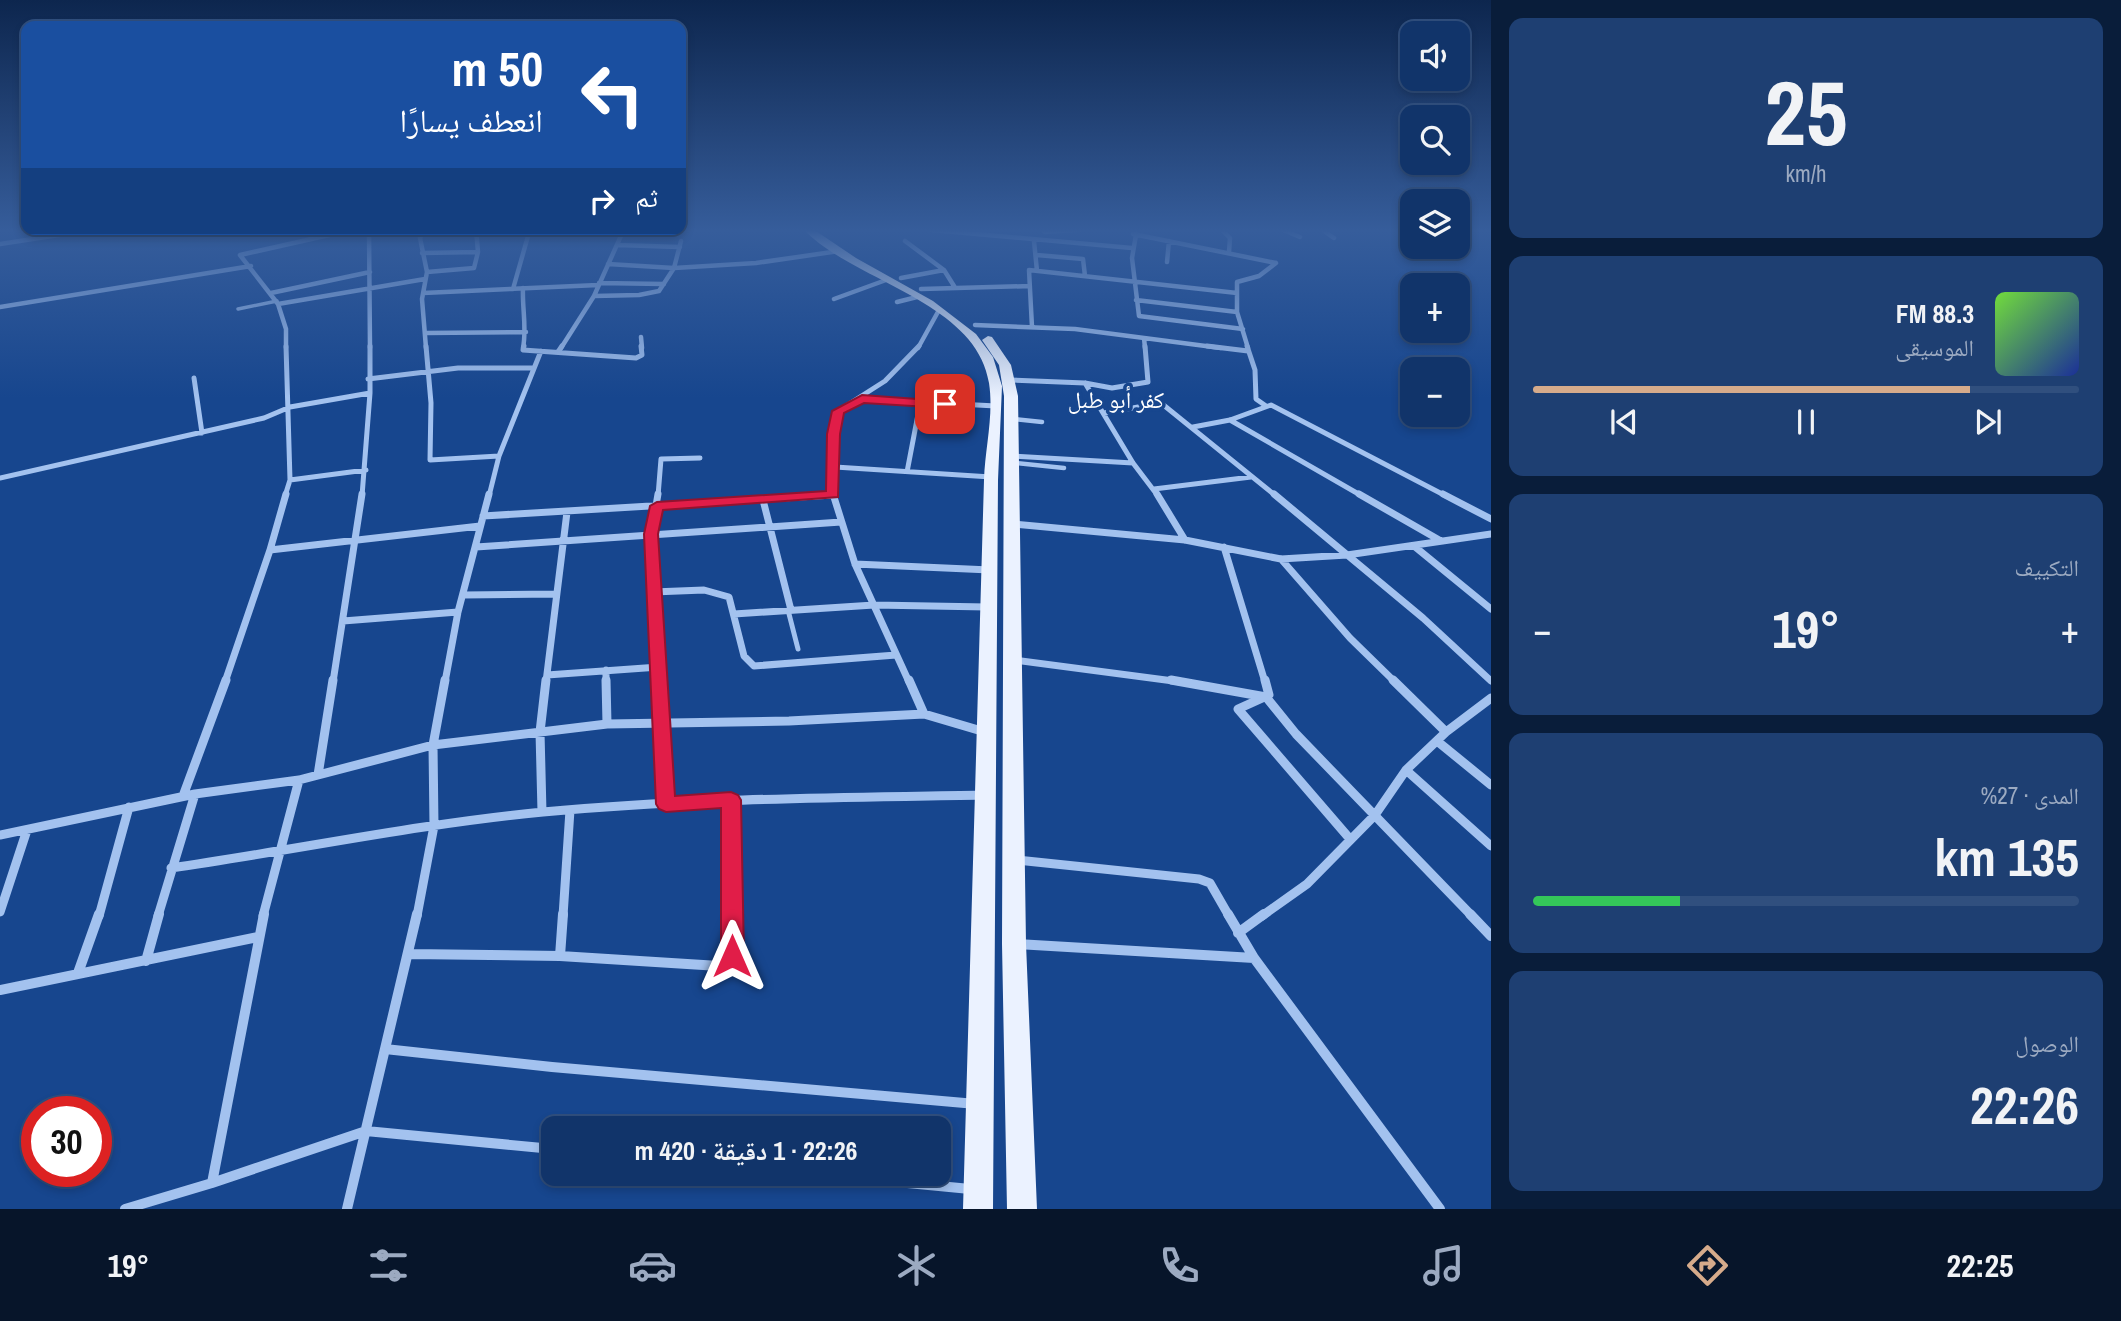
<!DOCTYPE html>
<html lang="ar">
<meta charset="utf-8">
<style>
:root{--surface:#11346a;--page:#1e3f72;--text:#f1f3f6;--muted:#9caac1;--line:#304f7e;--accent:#d6ab8b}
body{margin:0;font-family:"Archivo Narrow","Noto Naskh Arabic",sans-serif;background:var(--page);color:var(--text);direction:rtl;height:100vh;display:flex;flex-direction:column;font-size:26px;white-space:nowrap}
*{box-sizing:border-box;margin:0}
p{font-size:23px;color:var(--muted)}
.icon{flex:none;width:38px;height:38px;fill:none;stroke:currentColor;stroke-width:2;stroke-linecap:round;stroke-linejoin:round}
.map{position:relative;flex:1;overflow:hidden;direction:ltr}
.side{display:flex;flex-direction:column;gap:18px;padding:18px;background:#091d3a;width:630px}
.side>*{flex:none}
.top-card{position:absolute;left:21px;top:21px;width:665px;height:214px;border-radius:14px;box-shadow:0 4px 10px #0003,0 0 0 2px var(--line);direction:rtl;background:#1a4fa0;color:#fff;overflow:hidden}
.controls{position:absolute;left:1400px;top:21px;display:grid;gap:14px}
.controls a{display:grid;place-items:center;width:70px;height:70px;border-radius:14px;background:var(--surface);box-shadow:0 4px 10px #0003,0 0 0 2px var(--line);font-size:35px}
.speed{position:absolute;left:21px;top:1096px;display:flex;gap:14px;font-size:35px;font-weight:700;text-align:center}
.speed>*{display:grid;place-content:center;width:91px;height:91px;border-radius:50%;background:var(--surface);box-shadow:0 4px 10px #0003,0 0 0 2px var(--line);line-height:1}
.speed .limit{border:10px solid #d22;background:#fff;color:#111}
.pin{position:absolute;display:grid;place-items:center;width:60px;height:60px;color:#fff;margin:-30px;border-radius:14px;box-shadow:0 4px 10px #0006}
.me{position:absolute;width:77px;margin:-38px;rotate:0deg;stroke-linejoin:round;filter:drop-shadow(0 0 5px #0008)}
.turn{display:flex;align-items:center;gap:24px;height:147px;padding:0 28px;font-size:32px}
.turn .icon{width:91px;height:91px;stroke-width:2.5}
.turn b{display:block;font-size:49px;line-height:60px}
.then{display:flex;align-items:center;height:66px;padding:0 28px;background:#0003;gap:14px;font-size:26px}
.big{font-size:52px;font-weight:800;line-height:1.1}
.side .tile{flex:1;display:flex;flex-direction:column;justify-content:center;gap:10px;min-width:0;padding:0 24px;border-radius:14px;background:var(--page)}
.side .dial{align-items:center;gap:0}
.dial b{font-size:91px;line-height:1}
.song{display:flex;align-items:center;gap:21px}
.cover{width:84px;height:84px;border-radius:10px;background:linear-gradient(135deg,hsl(100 70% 55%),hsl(230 70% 35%))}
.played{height:7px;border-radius:4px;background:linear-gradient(90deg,var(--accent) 80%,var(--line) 80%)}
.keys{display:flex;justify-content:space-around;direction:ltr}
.heat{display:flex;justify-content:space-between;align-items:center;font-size:38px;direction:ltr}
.charge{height:10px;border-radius:5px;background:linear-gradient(90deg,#34c759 27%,var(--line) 0)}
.trip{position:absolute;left:541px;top:1116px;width:410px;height:70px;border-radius:14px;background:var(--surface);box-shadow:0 4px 10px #0003,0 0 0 2px var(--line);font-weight:800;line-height:70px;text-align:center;direction:rtl}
.dock{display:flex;height:112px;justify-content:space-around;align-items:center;background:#07152a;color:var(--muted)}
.dock .icon{width:49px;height:49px}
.dock .current{color:var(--accent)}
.dock b{font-size:32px;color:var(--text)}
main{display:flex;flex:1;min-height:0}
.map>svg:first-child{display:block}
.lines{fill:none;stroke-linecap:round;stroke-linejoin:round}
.lane-far2{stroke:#a3c2ef;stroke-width:3.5}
.lane-far1{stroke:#a3c2ef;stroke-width:4.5}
.lane{stroke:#a3c2ef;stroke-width:5}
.street-far4{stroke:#a3c2ef;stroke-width:4.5}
.street-far3{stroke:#a3c2ef;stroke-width:5}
.street-far2{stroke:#a3c2ef;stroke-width:7}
.street-far1{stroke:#a3c2ef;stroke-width:9}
.street{stroke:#a3c2ef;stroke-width:10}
.primary{fill:#ebf2ff;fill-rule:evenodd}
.route{fill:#e11d48;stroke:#92132f;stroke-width:2}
.labels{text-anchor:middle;stroke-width:7;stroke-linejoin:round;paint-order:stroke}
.far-quarter-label{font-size:23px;fill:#fff;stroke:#17468e}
</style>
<main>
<section class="side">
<div class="tile dial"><b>25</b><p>km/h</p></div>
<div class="tile">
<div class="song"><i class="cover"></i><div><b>88.3 FM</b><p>الموسيقى</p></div></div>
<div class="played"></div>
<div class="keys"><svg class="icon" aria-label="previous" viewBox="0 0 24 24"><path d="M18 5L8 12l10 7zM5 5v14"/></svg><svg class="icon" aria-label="pause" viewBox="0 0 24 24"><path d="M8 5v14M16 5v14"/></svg><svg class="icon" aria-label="next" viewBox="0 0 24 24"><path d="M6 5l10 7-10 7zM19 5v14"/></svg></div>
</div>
<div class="tile"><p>التكييف</p>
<div class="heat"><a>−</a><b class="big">19°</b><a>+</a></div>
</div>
<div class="tile"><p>المدى · 27%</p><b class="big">135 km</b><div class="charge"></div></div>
<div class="tile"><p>الوصول</p><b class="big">22:26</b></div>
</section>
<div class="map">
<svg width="1491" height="1209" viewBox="0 0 1491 1209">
<rect width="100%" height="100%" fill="#17468e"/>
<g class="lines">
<path class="lane-far2" d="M238 309 277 301"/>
<path class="lane-far1" d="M1014 419 1042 422
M1015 463 1064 468"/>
<path class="lane" d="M788 610 798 649"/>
<path class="street-far4" d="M369 229 370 348
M424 229 420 238 427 272 422 299 426 348
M921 229 1132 248
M1041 229 1045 232 1090 229
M1137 229 1132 258 1139 316 1243 329
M1221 229 1230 238 1229 252
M1281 229 1300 237
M1321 229 1334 238
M424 230 476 229
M1133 234 1276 263
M905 241 944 270 954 286
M1034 241 1037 271
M0 244 98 229
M617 245 680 247
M422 253 478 252
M1037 255 1083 259 1085 276
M1167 262 1169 241
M608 264 674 268 756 263 839 251
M427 272 474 268 478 252 476 229
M901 278 944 270
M599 283 664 284
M523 288C522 308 527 328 523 348
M513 289 530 229
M921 289 1030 286
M271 293 370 272
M423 293 598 285
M1237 293V282L1259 276 1276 263
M594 296 639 295 659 291 674 268 681 241
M834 299 886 280
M1136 300 1237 312
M897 302 917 297
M278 304 240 255 356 229
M0 307 251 266
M975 325 1075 329 1221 348
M1032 327 1029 270 1237 293V312L1248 348
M425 333 526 332
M641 337 642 348
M1144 338 1145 348
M286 348V329L278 304 425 279
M561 348 594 296 624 229
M918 348 939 310"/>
<path class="street-far3" d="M286 346 290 480
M426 346 431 403 430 460 499 456
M524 346 523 350 636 358 642 355 641 346
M1207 346 1248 351
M1247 346 1255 370 1256 399 1266 406
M558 352 562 346
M194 378 202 433
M368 379 458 368H533
M1009 380 1085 383 1112 388 1148 382 1145 346
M1085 383 1133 463 1158 496
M862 399 996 406
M1104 413 1161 403 1276 496
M1230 420 1362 496
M1193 427 1230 420 1271 405 1446 496
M1012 456 1133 463
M835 467 991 477
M907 472 920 404
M0 478 264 418 290 407 370 393
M1154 489 1251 477
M285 496 290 480 366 470
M362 496 370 393V346
M489 496 499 456 541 351
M658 496 661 459 700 458
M819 496 833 495
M833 496V434L838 411 885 381 919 346"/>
<path class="street-far2" d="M286 494 270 550 480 526
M658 494 651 535 659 682
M833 494 855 564 909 682
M1157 494 1185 540
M1274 494 1423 618 1491 681
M1359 494 1441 541
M1443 494 1491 519
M763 500 791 610
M483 516 833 495
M1013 524 1185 540 1281 559 1347 555 1491 534
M1414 546 1491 609
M476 547 841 522
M1224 547 1265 682
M1281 559 1350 638 1395 682
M855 564 990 570
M653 592 704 590 729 597 744 656 754 666 896 655
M463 595 556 594
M734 614 874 605 987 607
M343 621 458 612
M1014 660 1181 682
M606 670V682
M547 675 659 667
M225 682 270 550
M333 682 362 494
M445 682 458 612 489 494
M546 682 567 512"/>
<path class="street-far1" d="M606 680 607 724
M659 680 666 804
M909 680 924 714
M1171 680 1266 697 1296 734 1472 916
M1265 680 1269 695 1238 709 1350 839
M1393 680 1446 732
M1437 741 1491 785
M1406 770 1491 846
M318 775 333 680
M183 796 226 680
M731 800 732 916
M542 812 540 732 546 680
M0 835 195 794 299 780 433 745 607 724 789 721 924 714 985 732
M1017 860 1199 879 1210 883 1229 916
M171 868C295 850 418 824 543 812 689 798 836 798 983 795
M0 912 27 830
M99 916 129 807
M158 916 195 794
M263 916 299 780
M417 916 434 826 433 745 445 680
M563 916 570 810
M1262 916 1307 884 1375 815 1406 770 1446 732 1491 698"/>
<path class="street" d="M264 914 212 1183 366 1131 553 1149
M1228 914 1254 958 1440 1209
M1470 914 1491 936
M1238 933 1264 914
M1017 944 1254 958
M410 954 560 956 719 966 728 964 732 956V914
M560 956 563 914
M146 961 159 914
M78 973 99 914
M0 990 258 937
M385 1049 552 1067 976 1104
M814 1174 970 1189
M125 1209 212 1183
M347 1209 417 914"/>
<path class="primary" d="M803 229H813L856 258 933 301 976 334 993 357 1002 386 998 480 993 1209H963L984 480C985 448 994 415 989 383 976 301 854 282 803 229Z
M988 336 992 337 1011 365 1018 396 1026 944 1037 1209H1007L1002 944 1004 396 999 365 982 340Z"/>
</g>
<linearGradient id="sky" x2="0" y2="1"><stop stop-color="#0d264e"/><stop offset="0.58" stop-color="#365d9b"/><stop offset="1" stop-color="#365d9b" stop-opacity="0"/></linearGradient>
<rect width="1491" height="398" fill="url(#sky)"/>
<path class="route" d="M862 395 945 401 951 404 945 408 864 403 844 413 840 434 838 497 663 510 658 534 675 796 731 792 738 795 741 800 744 956 740 964 732 967 724 964 721 956V808L666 812 659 809 656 804 644 534 650 506 657 502 826 491 827 434 832 411Z"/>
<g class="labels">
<g class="far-quarter-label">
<text x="1116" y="408">كفر أبو طبل</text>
</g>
</g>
</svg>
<div class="controls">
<a><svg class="icon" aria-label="sound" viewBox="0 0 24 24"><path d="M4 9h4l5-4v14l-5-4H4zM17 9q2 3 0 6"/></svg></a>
<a><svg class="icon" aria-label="search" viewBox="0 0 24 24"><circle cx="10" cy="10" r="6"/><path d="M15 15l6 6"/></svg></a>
<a><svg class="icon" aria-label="layers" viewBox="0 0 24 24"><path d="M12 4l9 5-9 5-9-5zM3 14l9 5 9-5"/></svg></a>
<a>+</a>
<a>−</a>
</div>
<div class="speed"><div class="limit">30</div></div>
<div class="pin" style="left:945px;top:404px;background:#d93025"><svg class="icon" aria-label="arrive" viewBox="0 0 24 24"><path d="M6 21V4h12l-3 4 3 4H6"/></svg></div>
<svg class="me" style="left:732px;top:956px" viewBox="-20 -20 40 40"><path d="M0-17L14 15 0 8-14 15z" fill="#e11d48" stroke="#fff" stroke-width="4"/></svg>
<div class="trip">22:26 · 1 دقيقة · 420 m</div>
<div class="top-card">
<div class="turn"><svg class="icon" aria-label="left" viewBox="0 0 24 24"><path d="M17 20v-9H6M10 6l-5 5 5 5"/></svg><div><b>50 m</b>انعطف يسارًا</div></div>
<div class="then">ثم<svg class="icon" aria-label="right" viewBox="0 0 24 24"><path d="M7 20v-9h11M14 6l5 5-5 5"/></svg></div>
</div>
</div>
</main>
<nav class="dock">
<b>22:25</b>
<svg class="icon current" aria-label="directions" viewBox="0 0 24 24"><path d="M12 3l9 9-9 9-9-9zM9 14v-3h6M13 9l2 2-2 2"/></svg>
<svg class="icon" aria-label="music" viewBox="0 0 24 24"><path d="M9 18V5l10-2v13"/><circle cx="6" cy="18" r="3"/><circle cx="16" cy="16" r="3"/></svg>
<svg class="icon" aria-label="phone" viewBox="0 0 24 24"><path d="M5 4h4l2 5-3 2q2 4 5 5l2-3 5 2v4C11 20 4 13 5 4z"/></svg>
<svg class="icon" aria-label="climate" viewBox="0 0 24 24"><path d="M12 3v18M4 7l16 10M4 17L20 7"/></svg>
<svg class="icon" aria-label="car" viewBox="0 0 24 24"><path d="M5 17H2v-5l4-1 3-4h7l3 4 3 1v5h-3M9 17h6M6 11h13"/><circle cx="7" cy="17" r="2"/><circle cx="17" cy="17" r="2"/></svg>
<svg class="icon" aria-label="filters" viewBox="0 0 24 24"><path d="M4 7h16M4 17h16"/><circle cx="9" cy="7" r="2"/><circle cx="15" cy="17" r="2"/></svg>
<b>19°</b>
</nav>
